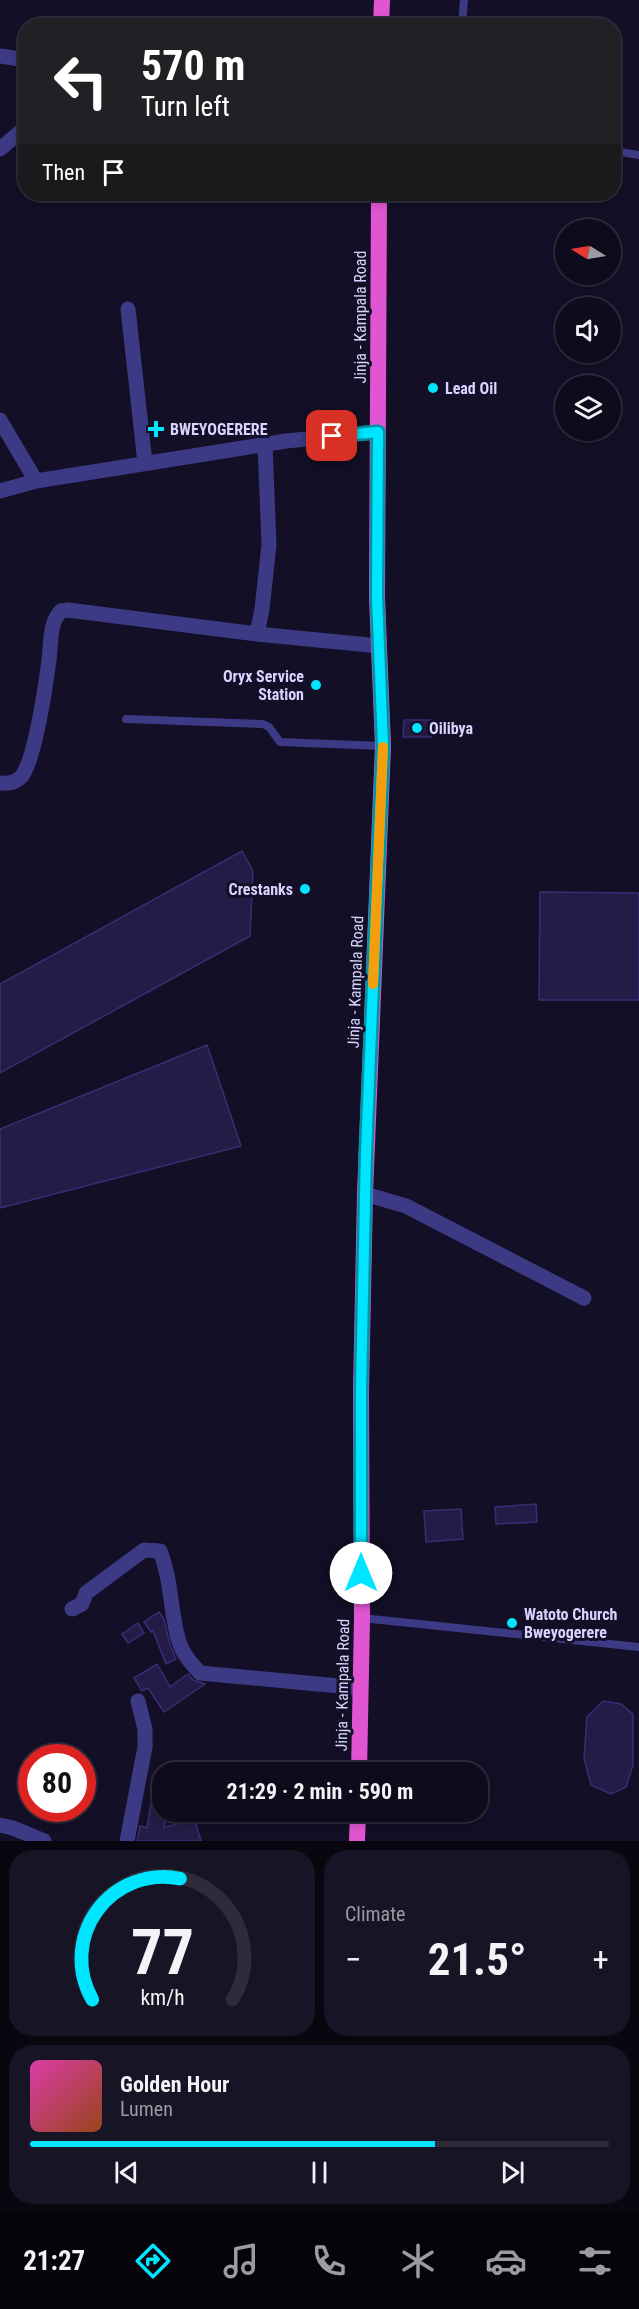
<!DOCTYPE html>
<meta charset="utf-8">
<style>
:root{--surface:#0e0b1c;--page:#171425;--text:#f1f3f6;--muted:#9b9ba3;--line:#2e2b3b;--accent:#00e5ff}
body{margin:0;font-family:"Roboto Condensed",sans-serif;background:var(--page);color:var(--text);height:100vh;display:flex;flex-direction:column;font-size:22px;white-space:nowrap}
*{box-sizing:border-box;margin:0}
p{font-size:20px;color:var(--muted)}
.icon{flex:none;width:33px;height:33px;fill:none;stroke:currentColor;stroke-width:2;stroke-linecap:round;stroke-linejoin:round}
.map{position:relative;height:1841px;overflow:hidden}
.details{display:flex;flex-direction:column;gap:9px;padding:9px;background:#08060f;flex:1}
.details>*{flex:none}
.top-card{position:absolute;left:18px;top:18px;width:603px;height:183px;border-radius:24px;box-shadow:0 3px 9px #0003,0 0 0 2px var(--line);background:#202124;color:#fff;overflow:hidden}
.needle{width:39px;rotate:281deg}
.fabs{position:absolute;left:555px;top:219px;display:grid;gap:12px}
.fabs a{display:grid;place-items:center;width:66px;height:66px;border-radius:50%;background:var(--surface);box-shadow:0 3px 9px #0003,0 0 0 2px var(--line);font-size:30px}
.speed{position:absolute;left:18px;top:1744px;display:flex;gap:12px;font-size:30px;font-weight:700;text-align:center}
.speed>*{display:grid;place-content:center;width:78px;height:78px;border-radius:50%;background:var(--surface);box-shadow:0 3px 9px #0003,0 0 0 2px var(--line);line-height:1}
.speed .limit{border:9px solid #d22;background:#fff;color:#111}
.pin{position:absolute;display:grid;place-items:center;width:51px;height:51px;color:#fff;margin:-26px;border-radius:12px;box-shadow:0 3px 9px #0006}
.me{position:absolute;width:66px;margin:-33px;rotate:0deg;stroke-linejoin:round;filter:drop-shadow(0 0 4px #0008)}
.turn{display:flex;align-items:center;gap:21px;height:126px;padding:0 24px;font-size:27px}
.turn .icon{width:78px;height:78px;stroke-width:2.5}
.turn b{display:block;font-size:42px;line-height:51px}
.then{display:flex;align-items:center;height:57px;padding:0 24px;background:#0003;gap:12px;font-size:22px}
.big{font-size:45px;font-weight:700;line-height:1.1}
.details .card{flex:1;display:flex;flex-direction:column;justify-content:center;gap:9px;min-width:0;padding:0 21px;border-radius:24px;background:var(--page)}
.details .dial{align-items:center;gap:0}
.dial svg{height:156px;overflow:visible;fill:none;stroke:var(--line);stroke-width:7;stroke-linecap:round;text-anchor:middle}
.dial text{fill:var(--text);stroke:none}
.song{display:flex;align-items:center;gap:18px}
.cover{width:72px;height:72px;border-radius:9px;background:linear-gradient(135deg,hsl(320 70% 55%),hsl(20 70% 35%))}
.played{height:6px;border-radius:3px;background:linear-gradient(90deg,var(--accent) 70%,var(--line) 70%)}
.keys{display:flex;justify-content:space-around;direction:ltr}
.heat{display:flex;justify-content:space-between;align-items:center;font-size:33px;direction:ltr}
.details .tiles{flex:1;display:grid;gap:9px;grid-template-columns:1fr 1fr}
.card:last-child{grid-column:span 2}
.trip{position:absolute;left:152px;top:1762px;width:336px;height:60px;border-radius:24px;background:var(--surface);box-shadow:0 3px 9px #0003,0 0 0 2px var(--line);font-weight:700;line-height:60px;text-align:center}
.menu{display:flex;height:96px;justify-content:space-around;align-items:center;background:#06040b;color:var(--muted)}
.menu .icon{width:42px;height:42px}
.menu .current{color:var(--accent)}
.menu b{font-size:27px;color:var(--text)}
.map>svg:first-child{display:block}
.building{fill:#241b47;stroke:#3b2d73;stroke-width:1.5}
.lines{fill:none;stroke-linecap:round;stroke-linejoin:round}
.service{stroke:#3d3a85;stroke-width:8}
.minor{stroke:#3d3a85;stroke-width:15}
.trunk{stroke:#e055d1;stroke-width:16}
.route-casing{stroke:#0095a6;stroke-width:15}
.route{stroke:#00e5ff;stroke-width:10}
.slow{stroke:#f59e0b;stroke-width:10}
.poi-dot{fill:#00e5ff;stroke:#130f26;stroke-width:2}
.labels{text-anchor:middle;stroke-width:6;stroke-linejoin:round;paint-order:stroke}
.street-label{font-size:16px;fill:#d9d4ff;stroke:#130f26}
.poi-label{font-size:16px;font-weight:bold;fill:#d9d4ff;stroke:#130f26;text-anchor:start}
</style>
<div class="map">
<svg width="639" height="1841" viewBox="0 0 639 1841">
<rect width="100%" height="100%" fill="#130f26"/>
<path class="building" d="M404 720H431V737H403Z
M242 851 253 871 250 936 0 1073V984Z
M540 892 639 893V1000H539Z
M207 1045 241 1146 0 1208V1129Z
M536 1504 537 1522 496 1524 495 1507Z
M461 1509 463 1539 426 1542 424 1511Z
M159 1612 164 1619 170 1645 176 1659 166 1664 153 1631 151 1632 144 1622Z
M138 1623 144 1633 128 1643 122 1634Z
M157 1664 170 1687 188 1674 193 1680 205 1684 164 1712 148 1688 142 1691 134 1678Z
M603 1701 621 1704 633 1714V1765L626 1787 611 1794 591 1785 584 1758 587 1717Z
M151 1803 162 1805V1812H167L164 1828 194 1818 201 1841H137L140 1826 147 1828Z"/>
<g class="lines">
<path class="service" d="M462 26 464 0
M614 151 639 155
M126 719 263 724 269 727 280 742 383 746
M362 1618 639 1647"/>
<path class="minor" d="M0 56 26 60
M0 149 26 127
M128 309 145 463
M0 420 36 481
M0 491 36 481 286 441 378 432
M257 634 379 646
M0 783C8 784 15 783 21 777 35 761 46 683 49 660 51 645 49 622 61 611L68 610 257 634 262 609 269 545 265 444
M365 1194 406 1206 584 1298
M72 1609 82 1604 86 1593 144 1550 160 1551C172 1581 170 1612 179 1642 183 1655 192 1664 200 1673L360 1688
M0 1825 13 1828 44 1841
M127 1841 145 1747V1729L138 1701"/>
<path class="trunk" d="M381 26 382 0
M359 1773 362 1618 361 1391 365 1194 383 746 377 597 379 194
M357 1841 358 1812"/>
</g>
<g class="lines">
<defs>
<path id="route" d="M332 436 378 432 377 597 383 746 366 1152 361 1391V1573"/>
</defs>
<use href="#route" class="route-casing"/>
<use href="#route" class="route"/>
<path class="slow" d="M373 984 383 747"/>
</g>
<g class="poi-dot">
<circle cx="433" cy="388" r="6"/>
<path d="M153 420h6v6h6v6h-6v6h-6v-6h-6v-6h6z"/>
<circle cx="316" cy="685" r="6"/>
<circle cx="417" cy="728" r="6"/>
<circle cx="305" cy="889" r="6"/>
<circle cx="512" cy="1623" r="6"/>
</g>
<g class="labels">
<g class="street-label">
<text transform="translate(360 317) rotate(-90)" y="6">Jinja - Kampala Road</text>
<text transform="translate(355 982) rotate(-88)" y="6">Jinja - Kampala Road</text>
<text transform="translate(342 1685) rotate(-89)" y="6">Jinja - Kampala Road</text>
</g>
<g class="poi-label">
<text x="445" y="394">Lead Oil</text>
<text x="170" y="435">BWEYOGERERE</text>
<text x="304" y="682" text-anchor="end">Oryx Service<tspan x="304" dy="18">Station</tspan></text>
<text x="429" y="734">Oilibya</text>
<text x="293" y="895" text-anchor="end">Crestanks</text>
<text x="524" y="1620">Watoto Church<tspan x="524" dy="18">Bweyogerere</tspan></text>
</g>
</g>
</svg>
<div class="fabs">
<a><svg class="needle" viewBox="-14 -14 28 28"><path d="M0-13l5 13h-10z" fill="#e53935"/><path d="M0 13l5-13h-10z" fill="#9b9ba3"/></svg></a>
<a><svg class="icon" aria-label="sound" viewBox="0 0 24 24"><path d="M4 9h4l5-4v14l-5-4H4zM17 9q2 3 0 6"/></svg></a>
<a><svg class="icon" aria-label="layers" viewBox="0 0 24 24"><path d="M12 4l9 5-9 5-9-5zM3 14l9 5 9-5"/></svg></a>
</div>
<div class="speed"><div class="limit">80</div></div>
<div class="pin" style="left:332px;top:436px;background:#d93025"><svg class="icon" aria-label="arrive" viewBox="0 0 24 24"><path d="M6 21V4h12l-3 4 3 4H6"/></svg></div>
<svg class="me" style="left:361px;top:1573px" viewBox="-20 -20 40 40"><circle r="19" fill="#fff"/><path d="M0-13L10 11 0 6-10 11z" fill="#00e5ff"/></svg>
<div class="trip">21:29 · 2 min · 590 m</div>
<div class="top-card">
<div class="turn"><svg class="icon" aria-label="left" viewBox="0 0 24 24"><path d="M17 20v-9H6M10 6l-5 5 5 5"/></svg><div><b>570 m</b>Turn left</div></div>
<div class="then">Then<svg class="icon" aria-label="arrive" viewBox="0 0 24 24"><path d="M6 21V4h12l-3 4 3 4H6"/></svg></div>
</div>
</div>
<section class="details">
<div class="tiles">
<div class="card dial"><svg viewBox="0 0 100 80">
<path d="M14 69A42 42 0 1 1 86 69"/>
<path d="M14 69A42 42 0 0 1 59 7" stroke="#00e5ff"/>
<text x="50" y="56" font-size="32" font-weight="700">77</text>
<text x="50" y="72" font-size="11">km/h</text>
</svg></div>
<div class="card"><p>Climate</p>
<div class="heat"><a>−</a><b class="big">21.5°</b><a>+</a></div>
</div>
<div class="card">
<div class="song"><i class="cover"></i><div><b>Golden Hour</b><p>Lumen</p></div></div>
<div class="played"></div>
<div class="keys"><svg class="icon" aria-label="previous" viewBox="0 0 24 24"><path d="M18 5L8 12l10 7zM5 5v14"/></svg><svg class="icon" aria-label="pause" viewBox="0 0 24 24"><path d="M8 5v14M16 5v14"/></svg><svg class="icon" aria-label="next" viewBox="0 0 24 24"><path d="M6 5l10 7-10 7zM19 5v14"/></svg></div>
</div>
</div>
</section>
<nav class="menu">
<b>21:27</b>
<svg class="icon current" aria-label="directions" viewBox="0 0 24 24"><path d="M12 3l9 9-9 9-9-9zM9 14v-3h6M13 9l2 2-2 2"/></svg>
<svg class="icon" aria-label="music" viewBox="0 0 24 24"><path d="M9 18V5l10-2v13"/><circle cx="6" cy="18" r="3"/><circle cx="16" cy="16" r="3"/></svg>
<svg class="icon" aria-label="phone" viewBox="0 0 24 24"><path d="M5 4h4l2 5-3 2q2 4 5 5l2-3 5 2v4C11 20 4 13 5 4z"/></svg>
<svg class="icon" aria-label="climate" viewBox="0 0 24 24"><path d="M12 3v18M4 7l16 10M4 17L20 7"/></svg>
<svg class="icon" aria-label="car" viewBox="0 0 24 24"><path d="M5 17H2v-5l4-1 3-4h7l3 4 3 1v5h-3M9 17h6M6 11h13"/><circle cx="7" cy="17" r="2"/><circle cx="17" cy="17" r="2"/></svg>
<svg class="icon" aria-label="filters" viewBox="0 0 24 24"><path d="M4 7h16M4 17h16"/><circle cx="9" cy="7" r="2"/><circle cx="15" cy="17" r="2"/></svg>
</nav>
